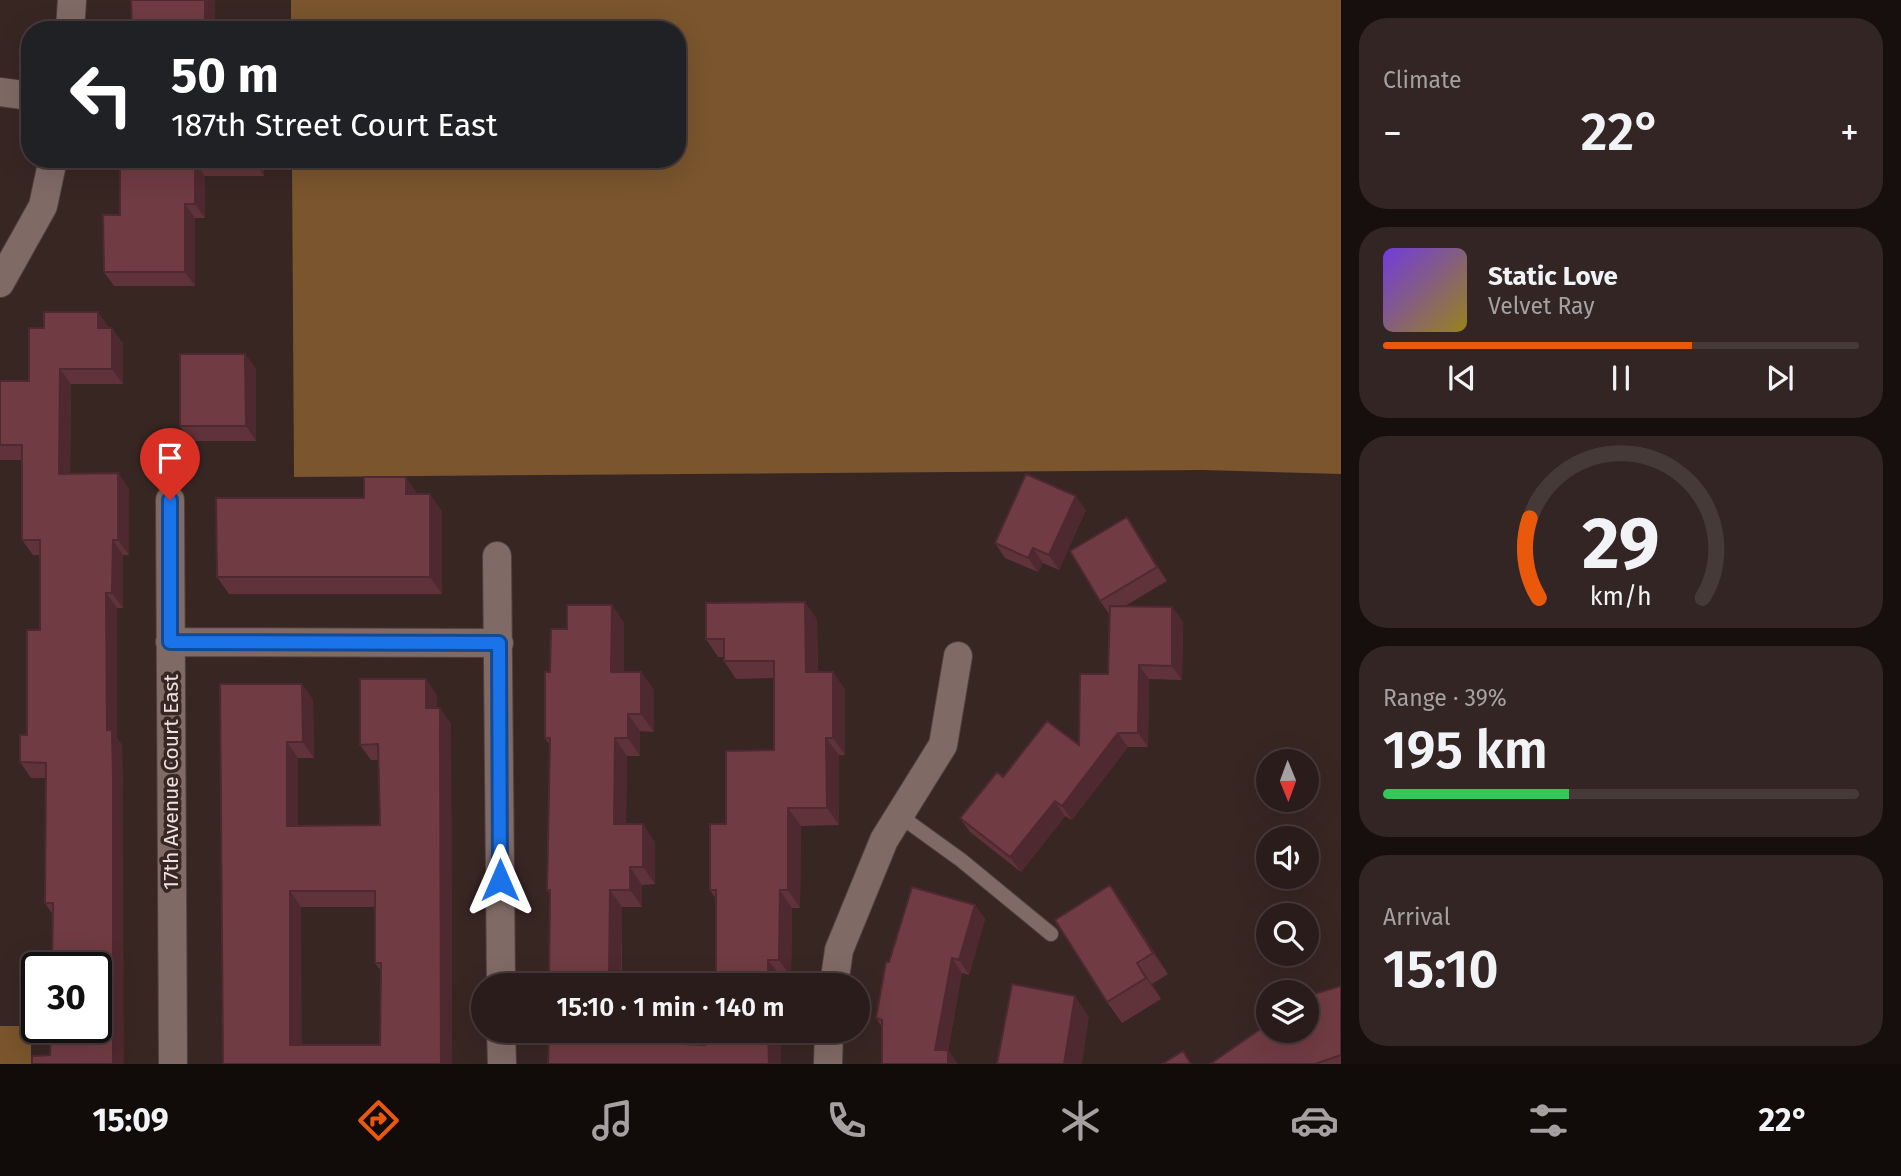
<!DOCTYPE html>
<meta charset="utf-8">
<style>
:root{--surface:#2a1c1a;--page:#322523;--text:#f1f3f6;--muted:#a5a1a2;--line:#463a39;--accent:#ea580c}
body{margin:0;font-family:"Fira Sans",sans-serif;background:var(--page);color:var(--text);height:100vh;display:flex;flex-direction:column;font-size:26px;white-space:nowrap}
*{box-sizing:border-box;margin:0}
p{font-size:23px;color:var(--muted)}
.icon{flex:none;width:38px;height:38px;fill:none;stroke:currentColor;stroke-width:2;stroke-linecap:round;stroke-linejoin:round}
.map{position:relative;flex:1;overflow:hidden}
.side{display:flex;flex-direction:column;gap:18px;padding:18px;background:#170f0e;width:560px}
.side>*{flex:none}
.banner{position:absolute;left:21px;top:21px;width:665px;height:147px;border-radius:28px;box-shadow:0 7px 28px #0002,0 0 0 2px var(--line);background:#202124;color:#fff;overflow:hidden}
.needle{width:46px;rotate:179deg}
.fabs{position:absolute;left:1256px;top:749px;display:grid;gap:14px}
.fabs a{display:grid;place-items:center;width:63px;height:63px;border-radius:50%;background:var(--surface);box-shadow:0 7px 28px #0002,0 0 0 2px var(--line);font-size:35px}
.speed{position:absolute;left:21px;top:952px;display:flex;gap:14px;font-size:35px;font-weight:700;text-align:center}
.speed>*{display:grid;place-content:center;width:91px;height:91px;border-radius:50%;background:var(--surface);box-shadow:0 7px 28px #0002,0 0 0 2px var(--line);line-height:1}
.speed .limit{border:4px solid #111;border-radius:10px;background:#fff;color:#111}
.pin{position:absolute;display:grid;place-items:center;width:60px;height:60px;color:#fff;margin:-72px -30px;border-radius:50% 50% 50% 0;rotate:-45deg;box-shadow:0 0 7px #0007}
.pin .icon{rotate:45deg}
.me{position:absolute;width:77px;margin:-38px;rotate:0deg;stroke-linejoin:round;filter:drop-shadow(0 0 5px #0008)}
.turn{display:flex;align-items:center;gap:24px;height:147px;padding:0 35px;font-size:32px}
.turn .icon{width:91px;height:91px;stroke-width:2.5}
.turn b{display:block;font-size:49px;line-height:60px}
.big{font-size:52px;font-weight:600;line-height:1.1}
.side .card{flex:1;display:flex;flex-direction:column;justify-content:center;gap:10px;min-width:0;padding:0 24px;border-radius:28px;background:var(--page)}
.side .dial{align-items:center;gap:0}
.dial svg{height:182px;overflow:visible;fill:none;stroke:var(--line);stroke-width:7;stroke-linecap:round;text-anchor:middle}
.dial text{fill:var(--text);stroke:none}
.song{display:flex;align-items:center;gap:21px}
.cover{width:84px;height:84px;border-radius:10px;background:linear-gradient(135deg,hsl(260 70% 55%),hsl(50 70% 35%))}
.played{height:7px;border-radius:4px;background:linear-gradient(90deg,var(--accent) 65%,var(--line) 65%)}
.keys{display:flex;justify-content:space-around;direction:ltr}
.heat{display:flex;justify-content:space-between;align-items:center;font-size:38px;direction:ltr}
.charge{height:10px;border-radius:5px;background:linear-gradient(90deg,#34c759 39%,var(--line) 0)}
.trip{position:absolute;left:471px;top:973px;width:399px;height:70px;border-radius:35px;background:var(--surface);box-shadow:0 7px 28px #0002,0 0 0 2px var(--line);font-weight:600;line-height:70px;text-align:center}
.tab-bar{display:flex;height:112px;justify-content:space-around;align-items:center;background:#110b0a;color:var(--muted)}
.tab-bar .icon{width:49px;height:49px}
.tab-bar .current{color:var(--accent)}
.tab-bar b{font-size:32px;color:var(--text)}
main{display:flex;flex:1;min-height:0}
.map>svg:first-child{display:block}
.forest{fill:#7a552d}
.lines{fill:none;stroke-linecap:round;stroke-linejoin:round}
.lane-casing{stroke:#51413f;stroke-width:16}
.street-casing{stroke:#51413f;stroke-width:30}
.lane{stroke:#806a66;stroke-width:14}
.street{stroke:#806a66;stroke-width:28}
.wall{fill:#60333a;fill-rule:evenodd}
.shaded-wall{fill:#4e292f}
.building{fill:#703b43;stroke:#4e292f;stroke-width:2;fill-rule:evenodd}
.route-casing{stroke:#114b97;stroke-width:18}
.route{stroke:#1a73e8;stroke-width:12}
.labels{text-anchor:middle;stroke-width:7;stroke-linejoin:round;paint-order:stroke}
.street-label{font-size:21px;fill:#eee1df;stroke:#382623}
</style>
<main>
<div class="map">
<svg width="1341" height="1064" viewBox="0 0 1341 1064">
<rect width="100%" height="100%" fill="#382623"/>
<path class="forest" d="M291 0H1341V474L1203 470 294 477 292 159H677V30H291Z
M0 1026H31V1064H0Z"/>
<g class="lines">
<defs>
<path id="lane" d="M900 816 961 860 1051 934"/>
<path id="street" d="M70 30 72 0
M0 92 30 96
M0 283 43 206 53 159
M170 500 173 1064
M497 556 501 985
M170 642 499 643
M834 985 839 950 884 840 943 745 958 656
M501 1031 502 1064
M828 1064 829 1031"/>
</defs>
<use href="#lane" class="lane-casing"/>
<use href="#street" class="street-casing"/>
<use href="#lane" class="lane"/>
<use href="#street" class="street"/>
</g>
<path class="wall" d="M120 159H264V176H205V218H195V286H114L104 272 120 215Z
M109 327 123 343V384H71L70 474 118 473 129 489V555H123V608H117V738L122 745 123 790 50 1055 53 915 45 903V778H31L20 762 27 735 40 630V555H33L22 540V460H0V381H29Z
M256 368V441H190L180 426Z
M418 494 442 511V594H229L217 577 364 498Z
M1086 510 1059 570 1043 563 1038 572 1005 558 995 543Z
M1127 517 1137 532 1167 581 1125 606 1172 607 1183 622 1182 680 1149 679 1148 747H1128L1072 820 1065 816 1021 872 970 832 960 818 1003 777 1079 745 1108 674 1109 614 1100 601Z
M612 605 624 623V672H641L654 690V732L640 731V756H627L626 824 655 842V884L642 885V907H622V974H631L639 985H549L550 894 547 890 550 745 545 738 550 672 567 629Z
M817 619 818 672 845 689V755H839V825L801 826 800 908H792L791 977H781V985H705L716 974V899L710 890 726 824 774 750V678L736 679 724 661V657H718L706 639Z
M220 684H302L313 700 314 758H298V826L380 825 379 760H371L360 745 437 695V708H440L451 724 452 1064H223ZM301 907H375V963L381 971 380 1045H301Z
M975 905 985 919 969 975 962 973 948 1050 882 1027 876 1018Z
M1125 906 1168 974 1152 984 1161 999 1122 1023 1107 1002Z
M1341 986V1064H1210Z"/>
<path class="shaded-wall" d="M205 0H215V30H205Z
M254 159H264V176L254 162Z
M195 162 205 176V218L195 204Z
M185 204 195 218V286L185 272Z
M98 312 109 327V344L98 328Z
M112 328 123 343V384L112 369Z
M245 354 256 368V441L246 426Z
M60 369 71 384 70 489 59 474Z
M118 473 129 489V555L118 540Z
M406 477 418 494H406Z
M430 494 442 511V594L430 577Z
M1076 496 1086 510 1059 570 1049 555Z
M1127 517 1137 532 1167 581 1157 567Z
M113 540 123 555V608L112 593Z
M1033 548 1043 563 1038 572 1028 558Z
M106 593 117 608V738L122 745 123 790 124 1064H113L107 730Z
M805 602 817 619 818 690 806 672Z
M612 605 624 623V690L611 672Z
M1172 607 1183 622 1182 680 1172 666Z
M1139 665 1149 679 1148 747 1138 733Z
M641 672 654 690V732L641 714Z
M833 672 845 689V755L833 738Z
M426 679 437 695V724L426 708Z
M302 684 313 700 314 758 303 742Z
M440 708 451 724 452 1064H441Z
M628 714 640 731V756L628 738Z
M1118 733 1128 747 1072 820 1062 806Z
M615 738 627 756 626 842 614 824Z
M826 738 839 755V825L827 808Z
M287 742 298 758V842L287 826Z
M1055 801 1065 816 1021 872 1010 857Z
M788 808 801 826 800 908 788 890Z
M643 824 655 842V884L643 867Z
M630 867 642 885V907L630 890Z
M1110 885 1125 906 1168 974 1153 953Z
M610 890 622 907 621 985 609 974Z
M780 890 792 908 791 977 779 960Z
M290 891 301 907 302 1061 290 1045Z
M975 905 985 919 969 975 959 960Z
M952 958 962 973 945 1064 935 1050Z
M768 960 781 977V985H768Z
M1137 963 1152 984 1161 999 1146 978Z
M631 974 639 985H631Z
M1075 996 1089 1017 1082 1064H1064Z
M631 1031H643V1060L631 1042Z
M768 1031H781V1064H769Z
M948 1050 958 1064H948Z"/>
<path class="building" d="M131 0H205V30H132Z
M120 159H254V162H195V204H185V272H104L103 215H120Z
M44 312H98V328H112V369H60L59 474 118 473V540H113L112 593H106L107 730H112L113 775V1064H32V1056L50 1055 51 1027H96V968H52L53 903H45L46 763 20 762V735H27V630H40V540H22V445H0V381H29V328H44Z
M180 354H245L246 426H180Z
M1026 474 1076 496 1049 555 1033 548 1028 558 995 543Z
M364 477H406V494H430V577H217L216 498H364Z
M1127 517 1157 567 1100 601 1070 551Z
M805 602 806 672H833V738H826L827 808H788V890H780L779 960H768V985H705V974H716V890H710V824H726V751L774 750V661H724V639H706V603Z
M567 605H612L611 672H641V714H628V738H615L614 824H643V867H630V890H610L609 974H631V985H549L550 890H547L550 738H545V672H550L551 629H567Z
M1110 606 1172 607V666L1139 665 1138 733H1118L1062 806 1055 801 1010 857 960 818 997 772 1003 777 1047 721 1079 745 1080 674H1108Z
M360 679H426V708H440L441 1064H223L220 684H302L303 742H287V826L380 825 378 744 360 745ZM290 891H375V963H381L380 1045H290Z
M1110 885 1153 953 1137 963 1146 978 1107 1002 1055 920Z
M912 887 975 905 959 960 952 958 935 1050H948V1064H882V1020L876 1018 886 962H889Z
M1012 984 1075 996 1064 1064H997Z
M1341 986V1055L1315 1064H1210L1269 1023V1031H1307V996Z
M549 1031H631V1042L705 1045V1031H768L769 1064H548Z
M1183 1051 1191 1064H1162Z"/>
<g class="lines">
<defs>
<path id="route" d="M170 500V642L499 643 500 880"/>
</defs>
<use href="#route" class="route-casing"/>
<use href="#route" class="route"/>
</g>
<g class="labels">
<g class="street-label">
<text transform="translate(171 782) rotate(-90)" y="7">17th Avenue Court East</text>
</g>
</g>
</svg>
<div class="fabs">
<a><svg class="needle" viewBox="-14 -14 28 28"><path d="M0-13l5 13h-10z" fill="#e53935"/><path d="M0 13l5-13h-10z" fill="#a5a1a2"/></svg></a>
<a><svg class="icon" aria-label="sound" viewBox="0 0 24 24"><path d="M4 9h4l5-4v14l-5-4H4zM17 9q2 3 0 6"/></svg></a>
<a><svg class="icon" aria-label="search" viewBox="0 0 24 24"><circle cx="10" cy="10" r="6"/><path d="M15 15l6 6"/></svg></a>
<a><svg class="icon" aria-label="layers" viewBox="0 0 24 24"><path d="M12 4l9 5-9 5-9-5zM3 14l9 5 9-5"/></svg></a>
</div>
<div class="speed"><div class="limit">30</div></div>
<div class="pin" style="left:170px;top:500px;background:#d93025"><svg class="icon" aria-label="arrive" viewBox="0 0 24 24"><path d="M6 21V4h12l-3 4 3 4H6"/></svg></div>
<svg class="me" style="left:500px;top:880px" viewBox="-20 -20 40 40"><path d="M0-17L14 15 0 8-14 15z" fill="#1a73e8" stroke="#fff" stroke-width="4"/></svg>
<div class="trip">15:10 · 1 min · 140 m</div>
<div class="banner">
<div class="turn"><svg class="icon" aria-label="left" viewBox="0 0 24 24"><path d="M17 20v-9H6M10 6l-5 5 5 5"/></svg><div><b>50 m</b>187th Street Court East</div></div>
</div>
</div>
<section class="side">
<div class="card"><p>Climate</p>
<div class="heat"><a>−</a><b class="big">22°</b><a>+</a></div>
</div>
<div class="card">
<div class="song"><i class="cover"></i><div><b>Static Love</b><p>Velvet Ray</p></div></div>
<div class="played"></div>
<div class="keys"><svg class="icon" aria-label="previous" viewBox="0 0 24 24"><path d="M18 5L8 12l10 7zM5 5v14"/></svg><svg class="icon" aria-label="pause" viewBox="0 0 24 24"><path d="M8 5v14M16 5v14"/></svg><svg class="icon" aria-label="next" viewBox="0 0 24 24"><path d="M6 5l10 7-10 7zM19 5v14"/></svg></div>
</div>
<div class="card dial"><svg viewBox="0 0 100 80">
<path d="M14 69A42 42 0 1 1 86 69"/>
<path d="M14 69A42 42 0 0 1 10 34" stroke="#ea580c"/>
<text x="50" y="56" font-size="32" font-weight="700">29</text>
<text x="50" y="72" font-size="11">km/h</text>
</svg></div>
<div class="card"><p>Range · 39%</p><b class="big">195 km</b><div class="charge"></div></div>
<div class="card"><p>Arrival</p><b class="big">15:10</b></div>
</section>
</main>
<nav class="tab-bar">
<b>15:09</b>
<svg class="icon current" aria-label="directions" viewBox="0 0 24 24"><path d="M12 3l9 9-9 9-9-9zM9 14v-3h6M13 9l2 2-2 2"/></svg>
<svg class="icon" aria-label="music" viewBox="0 0 24 24"><path d="M9 18V5l10-2v13"/><circle cx="6" cy="18" r="3"/><circle cx="16" cy="16" r="3"/></svg>
<svg class="icon" aria-label="phone" viewBox="0 0 24 24"><path d="M5 4h4l2 5-3 2q2 4 5 5l2-3 5 2v4C11 20 4 13 5 4z"/></svg>
<svg class="icon" aria-label="climate" viewBox="0 0 24 24"><path d="M12 3v18M4 7l16 10M4 17L20 7"/></svg>
<svg class="icon" aria-label="car" viewBox="0 0 24 24"><path d="M5 17H2v-5l4-1 3-4h7l3 4 3 1v5h-3M9 17h6M6 11h13"/><circle cx="7" cy="17" r="2"/><circle cx="17" cy="17" r="2"/></svg>
<svg class="icon" aria-label="filters" viewBox="0 0 24 24"><path d="M4 7h16M4 17h16"/><circle cx="9" cy="7" r="2"/><circle cx="15" cy="17" r="2"/></svg>
<b>22°</b>
</nav>
